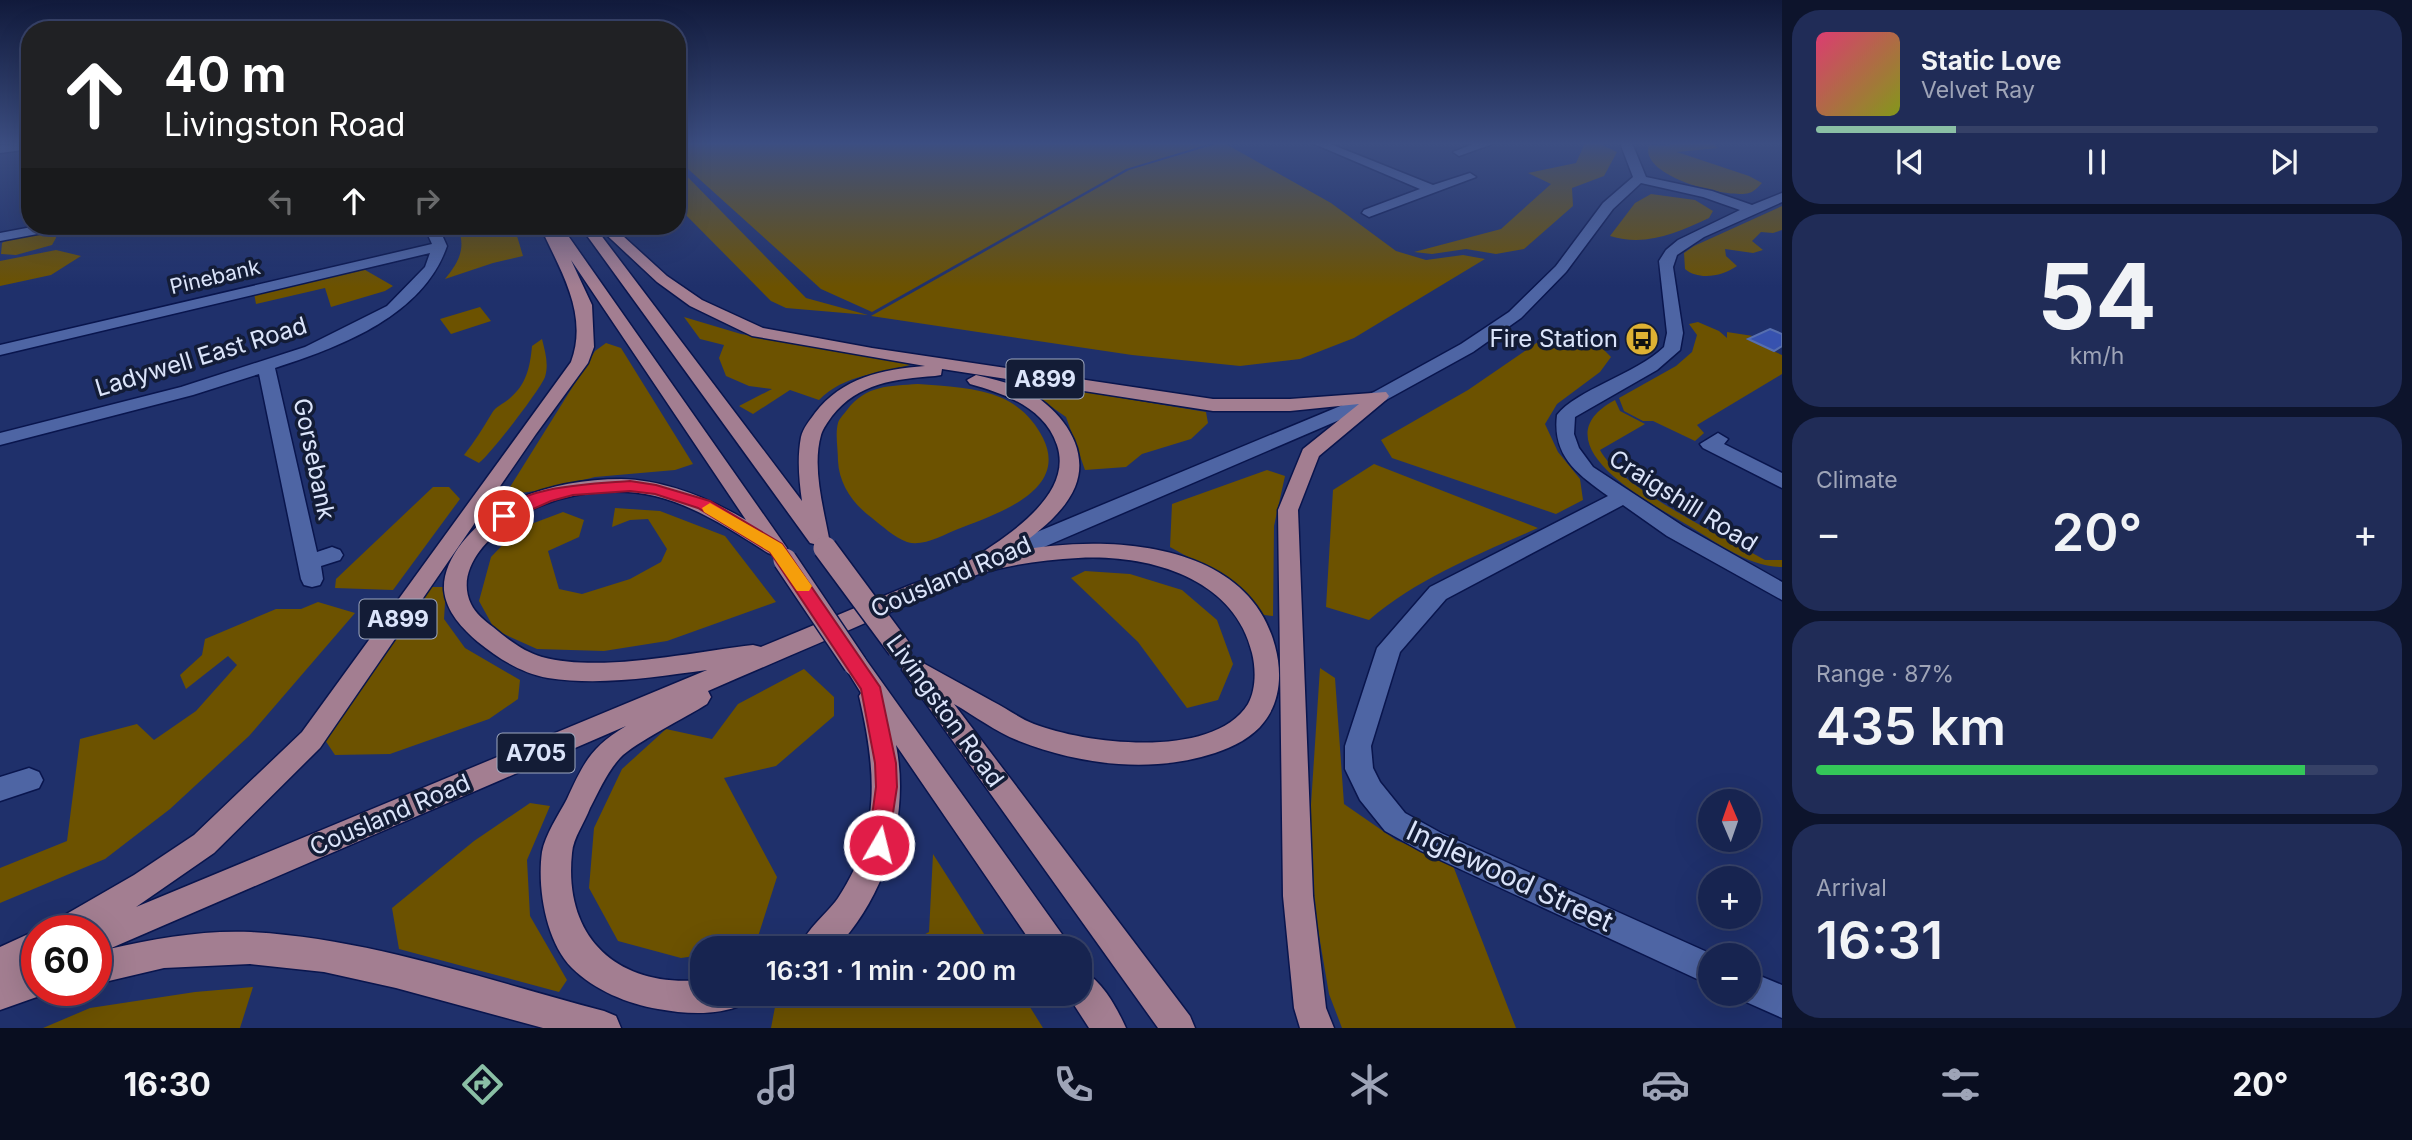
<!DOCTYPE html>
<meta charset="utf-8">
<style>
:root{--surface:#172450;--page:#202c57;--text:#f1f3f6;--muted:#9ea4b7;--line:#364167;--accent:#8abfa5}
body{margin:0;font-family:Inter,sans-serif;background:var(--page);color:var(--text);height:100vh;display:flex;flex-direction:column;font-size:26px;white-space:nowrap}
*{box-sizing:border-box;margin:0}
p{font-size:23px;color:var(--muted)}
.icon{flex:none;width:38px;height:38px;fill:none;stroke:currentColor;stroke-width:2;stroke-linecap:round;stroke-linejoin:round}
.map{position:relative;flex:1;overflow:hidden}
.panel{display:flex;flex-direction:column;gap:10px;padding:10px;background:#0d142c;width:630px}
.panel>*{flex:none}
.guide{position:absolute;left:21px;top:21px;width:665px;height:214px;border-radius:28px;box-shadow:0 7px 28px #0002,0 0 0 2px var(--line);background:#202124;color:#fff;overflow:hidden}
.needle{width:46px;rotate:358deg}
.buttons{position:absolute;left:1698px;top:789px;display:grid;gap:14px}
.buttons a{display:grid;place-items:center;width:63px;height:63px;border-radius:50%;background:var(--surface);box-shadow:0 7px 28px #0002,0 0 0 2px var(--line);font-size:35px}
.speed{position:absolute;left:21px;top:915px;display:flex;gap:14px;font-size:35px;font-weight:700;text-align:center}
.speed>*{display:grid;place-content:center;width:91px;height:91px;border-radius:50%;background:var(--surface);box-shadow:0 7px 28px #0002,0 0 0 2px var(--line);line-height:1}
.speed .limit{border:10px solid #d22;background:#fff;color:#111}
.pin{position:absolute;display:grid;place-items:center;width:60px;height:60px;color:#fff;margin:-30px;border:4px solid #fff;border-radius:50%;box-shadow:0 2px 7px #0007}
.me{position:absolute;width:77px;margin:-38px;rotate:8deg;stroke-linejoin:round;filter:drop-shadow(0 0 5px #0008)}
.turn{display:flex;align-items:center;gap:24px;height:147px;padding:0 28px;font-size:32px}
.turn .icon{width:91px;height:91px;stroke-width:2.5}
.turn b{display:block;font-size:49px;line-height:60px}
.lanes{display:flex;align-items:center;height:66px;padding:0 28px;background:#0003;justify-content:center;gap:35px;direction:ltr}
.lanes .off{opacity:.35}
.big{font-size:52px;font-weight:600;line-height:1.1}
.panel .tile{flex:1;display:flex;flex-direction:column;justify-content:center;gap:10px;min-width:0;padding:0 24px;border-radius:28px;background:var(--page)}
.panel .dial{align-items:center;gap:0}
.dial b{font-size:91px;line-height:1}
.song{display:flex;align-items:center;gap:21px}
.cover{width:84px;height:84px;border-radius:10px;background:linear-gradient(135deg,hsl(340 70% 55%),hsl(70 70% 35%))}
.played{height:7px;border-radius:4px;background:linear-gradient(90deg,var(--accent) 25%,var(--line) 25%)}
.keys{display:flex;justify-content:space-around;direction:ltr}
.heat{display:flex;justify-content:space-between;align-items:center;font-size:38px;direction:ltr}
.charge{height:10px;border-radius:5px;background:linear-gradient(90deg,#34c759 87%,var(--line) 0)}
.trip{position:absolute;left:690px;top:936px;width:402px;height:70px;border-radius:28px;background:var(--surface);box-shadow:0 7px 28px #0002,0 0 0 2px var(--line);font-weight:600;line-height:70px;text-align:center}
.tabs{display:flex;height:112px;justify-content:space-around;align-items:center;background:#090e20;color:var(--muted)}
.tabs .icon{width:49px;height:49px}
.tabs .selected{color:var(--accent)}
.tabs b{font-size:32px;color:var(--text)}
main{display:flex;flex:1;min-height:0}
.map>svg:first-child{display:block}
.green{fill:#6c5200}
.building{fill:#3752af;stroke:#576faf;stroke-width:2}
.lines{fill:none;stroke-linecap:round;stroke-linejoin:round}
.minor-casing{stroke:#09154d;stroke-width:3}
.major-casing{stroke:#09154d;stroke-width:3}
.minor{fill:#4e65a4;fill-rule:evenodd}
.major{fill:#a37e91;fill-rule:evenodd}
.major-bridge-casing{stroke:#09154d;stroke-width:26;stroke-linecap:butt}
.major-bridge{stroke:#a37e91;stroke-width:23}
.route{fill:#e11d48;stroke:#92132f;stroke-width:2}
.slow{fill:#f59e0b}
.labels{text-anchor:middle;stroke-width:7;stroke-linejoin:round;paint-order:stroke}
.far-street-label{font-size:21px;fill:#dbe4fa;stroke:#131c36}
.shield{fill:#131c36;stroke:#9fa8bf;stroke-width:2}
.shield-label{font-size:23px;font-weight:bold;fill:#dbe4fa}
.poi-label{font-size:24px;fill:#dbe4fa;stroke:#131c36;text-anchor:end}
.street-label{font-size:24px;fill:#dbe4fa;stroke:#131c36}
.near-street-label{font-size:28px;fill:#dbe4fa;stroke:#131c36}
</style>
<main>
<div class="map">
<svg width="1782" height="1028" viewBox="0 0 1782 1028">
<rect width="100%" height="100%" fill="#1f306b"/>
<path class="green" d="M677 143H1212L1126 169 872 312 821 289 677 159Z
M1219 143H1224L1331 203 1396 251 1426 260 1463 255 1485 259 1354 338 1300 359 1240 366 1132 355 871 316 1129 170Z
M1585 143 1600 144 1617 152 1604 176 1572 188 1573 206 1524 249 1496 254 1466 249 1432 254 1414 252 1501 229 1551 184 1528 173 1576 163Z
M1673 143H1712L1718 148 1677 152 1749 176 1762 183C1758 187 1755 191 1749 193 1727 199 1638 176 1649 145L1669 146Z
M677 166 806 298 868 315 786 308 771 301 677 206Z
M1651 194 1695 200 1713 211 1709 218C1676 233 1646 247 1610 236L1635 203Z
M1782 206V230L1773 233 1761 232 1752 241 1763 250 1753 253 1725 249 1726 256 1737 266C1723 276 1699 281 1685 269L1684 253 1694 246Z
M457 226H514L523 256 493 263 445 279C459 262 467 247 457 226Z
M44 231 55 232 56 238 52 245 16 255 1 254 2 243 10 238Z
M56 250 81 256 51 275 0 286V261Z
M360 267 393 286 385 291 331 307 325 288 256 304 254 293Z
M480 307 491 321 451 334 440 319Z
M684 317 741 334 913 364C881 374 844 374 819 400L790 390 753 414 739 406 772 389 749 386 726 376 719 358 724 345 700 339Z
M1698 322 1719 331 1727 338V332L1753 336 1746 339 1782 355V374L1697 425 1704 433 1695 441 1653 421H1643L1624 411 1619 398 1676 366 1692 352 1697 335 1689 324Z
M1551 333 1589 335 1611 357 1600 372 1557 404 1545 424 1558 452 1580 479 1583 500 1556 514 1392 458 1381 440 1468 390Z
M542 339C545 351 549 364 545 377 540 390 490 455 479 463L464 455C475 441 483 428 492 413 495 407 503 404 509 399 526 385 530 368 532 346Z
M606 343 621 348 693 464 675 470 595 477 543 490 505 495 595 351Z
M1013 380 1206 412 1208 423 1191 439 1142 454 1126 467 1085 470 1066 417Z
M918 384C945 386 977 387 1002 398 1020 406 1034 420 1043 438 1070 492 993 515 958 529 943 535 923 547 907 542 895 538 881 525 872 518 853 504 839 484 838 461 838 449 835 434 838 423 839 419 844 414 847 410 866 385 889 386 918 384Z
M1615 400 1620 411 1645 424 1600 450C1619 487 1726 538 1765 560H1782V567C1747 567 1714 540 1684 523 1646 501 1537 442 1615 400Z
M1374 464 1538 528C1479 554 1418 578 1369 620L1326 607 1333 490Z
M1267 470 1285 476 1274 526 1273 616 1257 614 1233 582 1170 547 1172 504Z
M433 487H449L460 499 393 590 335 588 336 579Z
M615 508 660 511 725 536 776 602 667 641 604 651 537 649 495 630 479 601 491 557 518 529 563 512 584 520 579 537 548 551 559 589 582 594 630 579 661 562 667 549 648 519 630 520 612 527Z
M1085 571 1130 574 1182 590 1217 620 1233 664 1218 700 1187 708 1138 642 1071 578Z
M431 587H446L444 619 465 648 520 680 518 699 489 719 390 754 335 755 325 740Z
M318 602 355 613 249 736 170 809 105 859 0 903V868L67 841 80 739 137 724 154 740 196 711 237 665 228 656 186 689 180 675 202 655 205 639 276 609H301Z
M1320 668 1335 678 1344 804 1396 840 1452 863 1516 1028H1342L1329 994 1307 865Z
M804 669 834 697V716L776 766 724 778 777 877 755 946 702 948V955L681 958 618 941 589 888 594 828 622 769 666 729 712 739 738 704Z
M530 803 550 806 527 860 530 916 567 980 559 992 399 949 392 908 474 841Z
M933 854 993 948H899L929 932Z
M253 987 240 1028H43L90 1008 195 992Z
M806 994H1022L1043 1028H771L775 1007Z"/>
<path class="building" d="M1770 329 1782 334V346L1774 351 1748 339Z"/>
<g class="lines">
<defs>
<path id="minor" d="M30 143V149L0 153V145Z
M1312 143H1328L1433 185 1470 173 1476 177 1369 217 1362 213 1364 210 1420 189Z
M1476 143H1495L1459 156 1453 152Z
M1620 143H1632L1646 177 1712 191 1752 205 1782 193V202L1704 237 1677 255 1673 267 1683 333 1680 350 1657 370 1575 417 1574 434 1579 448 1593 467 1683 526 1782 582V600L1667 536 1623 505 1446 599 1400 652 1371 746 1373 768 1380 782 1405 813 1441 833 1716 956H1710V985L1421 851 1385 831 1360 800 1345 769V746L1377 648 1430 587 1608 496C1577 474 1552 456 1557 415 1576 390 1636 374 1664 347L1667 333 1659 261 1666 250 1678 240 1740 210 1703 197 1641 183 1613 209 1566 272 1521 318 1473 352 1386 400 995 568 987 570 979 568 976 562 979 556 1374 392 1461 344 1509 312 1556 266 1603 203 1633 177Z
M37 226H66L59 230 0 241V233Z
M424 226H438L447 246C423 316 340 347 275 368L317 552 332 547 340 550 343 555 340 560 321 566 323 579 320 585 312 587 304 585 301 579 259 374 193 395 0 445V433L181 387 305 347 387 306 425 267 430 253 0 355V345L432 244Z
M1718 433 1728 439 1724 444 1782 473V488L1703 448 1700 444Z
M29 768 39 772 43 780 39 788 0 801V777Z
M1748 971 1782 985V1018L1737 998 1735 994H1748Z"/>
<path id="major" d="M540 226H554L559 237H569L787 548 784 553 776 556 768 553C733 531 696 506 655 496 620 488 579 491 545 504 511 516 450 560 471 604 475 613 485 621 493 627 507 639 524 652 542 657 602 673 691 652 753 645L761 647C810 627 859 606 908 586 928 578 954 571 972 559 1007 536 1074 495 1057 445 1044 407 1005 394 970 384L967 380 976 375C993 379 1011 383 1027 391 1060 409 1091 448 1075 487 1063 515 1035 534 1012 552 1100 534 1247 538 1275 646 1282 672 1281 700 1264 722 1253 737 1233 747 1215 753 1151 774 1081 765 1019 741 996 732 975 716 954 704L1190 1016 1195 1028H1158L902 670 905 663 914 660 923 663C946 676 969 688 992 701 1006 708 1019 718 1034 724 1086 744 1213 760 1248 704 1256 690 1256 669 1252 653 1234 577 1147 554 1078 558 1046 560 1010 564 979 574 943 587 908 605 872 620 818 644 763 667 708 691L711 697 707 704C687 717 634 743 620 758 607 772 599 791 590 808 585 822 573 838 572 853 563 938 618 988 702 980V994H747L742 1005C716 1016 686 1014 658 1009 628 1004 594 990 572 968 546 942 537 888 542 852 545 835 559 814 567 799 584 762 591 747 626 726L109 949C156 938 203 930 251 932 369 938 490 981 604 1011L616 1016 621 1028H543L396 988 324 972 250 964 164 968 96 984V931H52L56 920 134 875 194 835 302 732 571 362C589 314 560 270 540 226ZM571 260 746 520C708 498 666 480 621 479 586 479 550 485 518 499 486 513 442 552 444 590 446 612 463 629 478 642 499 659 521 673 548 678 601 686 655 677 707 670L136 907 214 853 320 748 536 434 588 363 594 347 592 305Z
M580 226H594L802 501C799 480 797 458 801 437 803 428 810 420 815 413 842 378 882 369 925 366L752 336 690 306 657 282 597 226H612L667 276 702 300 763 328 872 348 1213 399H1290L1386 392 1389 396 1386 400 1319 456 1298 510 1313 896 1326 1008 1334 1028H1300L1294 1008 1283 896 1278 510 1303 449 1359 404 1290 411H1213L942 369 941 375 935 376C895 379 858 383 832 416 828 422 823 428 821 435 812 467 823 506 829 538L826 543 818 545 810 543Z
M855 654 864 657 1064 937 1068 948H1035L896 745C910 816 886 896 836 948H800C806 929 826 915 838 898 882 832 876 769 859 696L861 693 843 664 846 657Z
M37 930V990H50L48 993 0 1010V947Z
M1080 970C1101 978 1117 1008 1126 1028H1089L1067 994H1080Z"/>
</defs>
<use href="#minor" class="minor-casing"/>
<use href="#major" class="major-casing"/>
<use href="#minor" class="minor"/>
<use href="#major" class="major"/>
<defs>
<path id="major-bridge" d="M825 548 899 648
M785 560 855 664"/>
</defs>
<use href="#major-bridge" class="major-bridge-casing"/>
<use href="#major-bridge" class="major-bridge"/>
</g>
<linearGradient id="sky" x2="0" y2="1"><stop stop-color="#111a3b"/><stop offset="0.5" stop-color="#3c4e82"/><stop offset="1" stop-color="#3c4e82" stop-opacity="0"/></linearGradient>
<rect width="1782" height="287" fill="url(#sky)"/>
<path class="route" d="M630 481 656 485 710 501 782 544 880 687 896 763 897 787 887 852 879 855 871 852 868 845 876 787 875 763 861 689 770 552 698 508 655 494 630 491 573 495 551 501 504 522 496 516C520 485 594 484 630 481Z"/>
<path class="slow" d="M710 503 782 544 809 582 812 586 809 591H797L770 552 704 512 702 508Z"/>
<defs>
<symbol id="bus-disc" viewBox="-11 -11 22 22"><circle r="9.5" fill="#deb133" stroke="#131c36"/><path d="M-5-6H5V4H4V6H2V4H-2V6H-4V4H-5ZM-3.5-4V0h7V-4ZM-3.5 1.2v1.5H-2V1.2ZM2 1.2v1.5H3.5V1.2Z" fill="#111"/></symbol>
</defs>
<g fill-rule="evenodd">
<use href="#bus-disc" x="1623" y="320" width="38" height="38"/>
</g>
<g class="labels">
<g class="far-street-label">
<text transform="translate(215 277) rotate(-13)" y="7">Pinebank</text>
</g>
<g class="shield">
<rect x="1006.5" y="359.5" width="77" height="39" rx="5"/>
<rect x="359.5" y="599.5" width="77" height="39" rx="5"/>
<rect x="497.5" y="733.5" width="77" height="39" rx="5"/>
</g>
<g class="shield-label">
<text x="1045" y="387">A899</text>
<text x="398" y="627">A899</text>
<text x="536" y="761">A705</text>
</g>
<g class="poi-label">
<text x="1618" y="347">Fire Station</text>
</g>
<g class="street-label">
<text transform="translate(201 357) rotate(-17)" y="8">Ladywell East Road</text>
<text transform="translate(314 459) rotate(78)" y="8">Gorsebank</text>
<text transform="translate(1683 501) rotate(32)" y="8">Craigshill Road</text>
<text transform="translate(951 577) rotate(-23)" y="8">Cousland Road</text>
<text transform="translate(945 711) rotate(54)" y="8">Livingston Road</text>
<text transform="translate(390 815) rotate(-23)" y="8">Cousland Road</text>
</g>
<g class="near-street-label">
<text transform="translate(1510 876) rotate(25)" y="10">Inglewood Street</text>
</g>
</g>
</svg>
<div class="buttons">
<a><svg class="needle" viewBox="-14 -14 28 28"><path d="M0-13l5 13h-10z" fill="#e53935"/><path d="M0 13l5-13h-10z" fill="#9ea4b7"/></svg></a>
<a>+</a>
<a>−</a>
</div>
<div class="speed"><div class="limit">60</div></div>
<div class="pin" style="left:504px;top:516px;background:#d93025"><svg class="icon" aria-label="arrive" viewBox="0 0 24 24"><path d="M6 21V4h12l-3 4 3 4H6"/></svg></div>
<svg class="me" style="left:879px;top:845px" viewBox="-20 -20 40 40"><circle r="17" fill="#e11d48" stroke="#fff" stroke-width="3"/><path d="M0-11L8 9 0 5-8 9z" fill="#fff"/></svg>
<div class="trip">16:31 · 1 min · 200 m</div>
<div class="guide">
<div class="turn"><svg class="icon" aria-label="ahead" viewBox="0 0 24 24"><path d="M12 20V5M6 11l6-6 6 6"/></svg><div><b>40 m</b>Livingston Road</div></div>
<div class="lanes"><svg class="icon off" aria-label="left" viewBox="0 0 24 24"><path d="M17 20v-9H6M10 6l-5 5 5 5"/></svg><svg class="icon" aria-label="ahead" viewBox="0 0 24 24"><path d="M12 20V5M6 11l6-6 6 6"/></svg><svg class="icon off" aria-label="right" viewBox="0 0 24 24"><path d="M7 20v-9h11M14 6l5 5-5 5"/></svg></div>
</div>
</div>
<section class="panel">
<div class="tile">
<div class="song"><i class="cover"></i><div><b>Static Love</b><p>Velvet Ray</p></div></div>
<div class="played"></div>
<div class="keys"><svg class="icon" aria-label="previous" viewBox="0 0 24 24"><path d="M18 5L8 12l10 7zM5 5v14"/></svg><svg class="icon" aria-label="pause" viewBox="0 0 24 24"><path d="M8 5v14M16 5v14"/></svg><svg class="icon" aria-label="next" viewBox="0 0 24 24"><path d="M6 5l10 7-10 7zM19 5v14"/></svg></div>
</div>
<div class="tile dial"><b>54</b><p>km/h</p></div>
<div class="tile"><p>Climate</p>
<div class="heat"><a>−</a><b class="big">20°</b><a>+</a></div>
</div>
<div class="tile"><p>Range · 87%</p><b class="big">435 km</b><div class="charge"></div></div>
<div class="tile"><p>Arrival</p><b class="big">16:31</b></div>
</section>
</main>
<nav class="tabs">
<b>16:30</b>
<svg class="icon selected" aria-label="directions" viewBox="0 0 24 24"><path d="M12 3l9 9-9 9-9-9zM9 14v-3h6M13 9l2 2-2 2"/></svg>
<svg class="icon" aria-label="music" viewBox="0 0 24 24"><path d="M9 18V5l10-2v13"/><circle cx="6" cy="18" r="3"/><circle cx="16" cy="16" r="3"/></svg>
<svg class="icon" aria-label="phone" viewBox="0 0 24 24"><path d="M5 4h4l2 5-3 2q2 4 5 5l2-3 5 2v4C11 20 4 13 5 4z"/></svg>
<svg class="icon" aria-label="climate" viewBox="0 0 24 24"><path d="M12 3v18M4 7l16 10M4 17L20 7"/></svg>
<svg class="icon" aria-label="car" viewBox="0 0 24 24"><path d="M5 17H2v-5l4-1 3-4h7l3 4 3 1v5h-3M9 17h6M6 11h13"/><circle cx="7" cy="17" r="2"/><circle cx="17" cy="17" r="2"/></svg>
<svg class="icon" aria-label="filters" viewBox="0 0 24 24"><path d="M4 7h16M4 17h16"/><circle cx="9" cy="7" r="2"/><circle cx="15" cy="17" r="2"/></svg>
<b>20°</b>
</nav>
